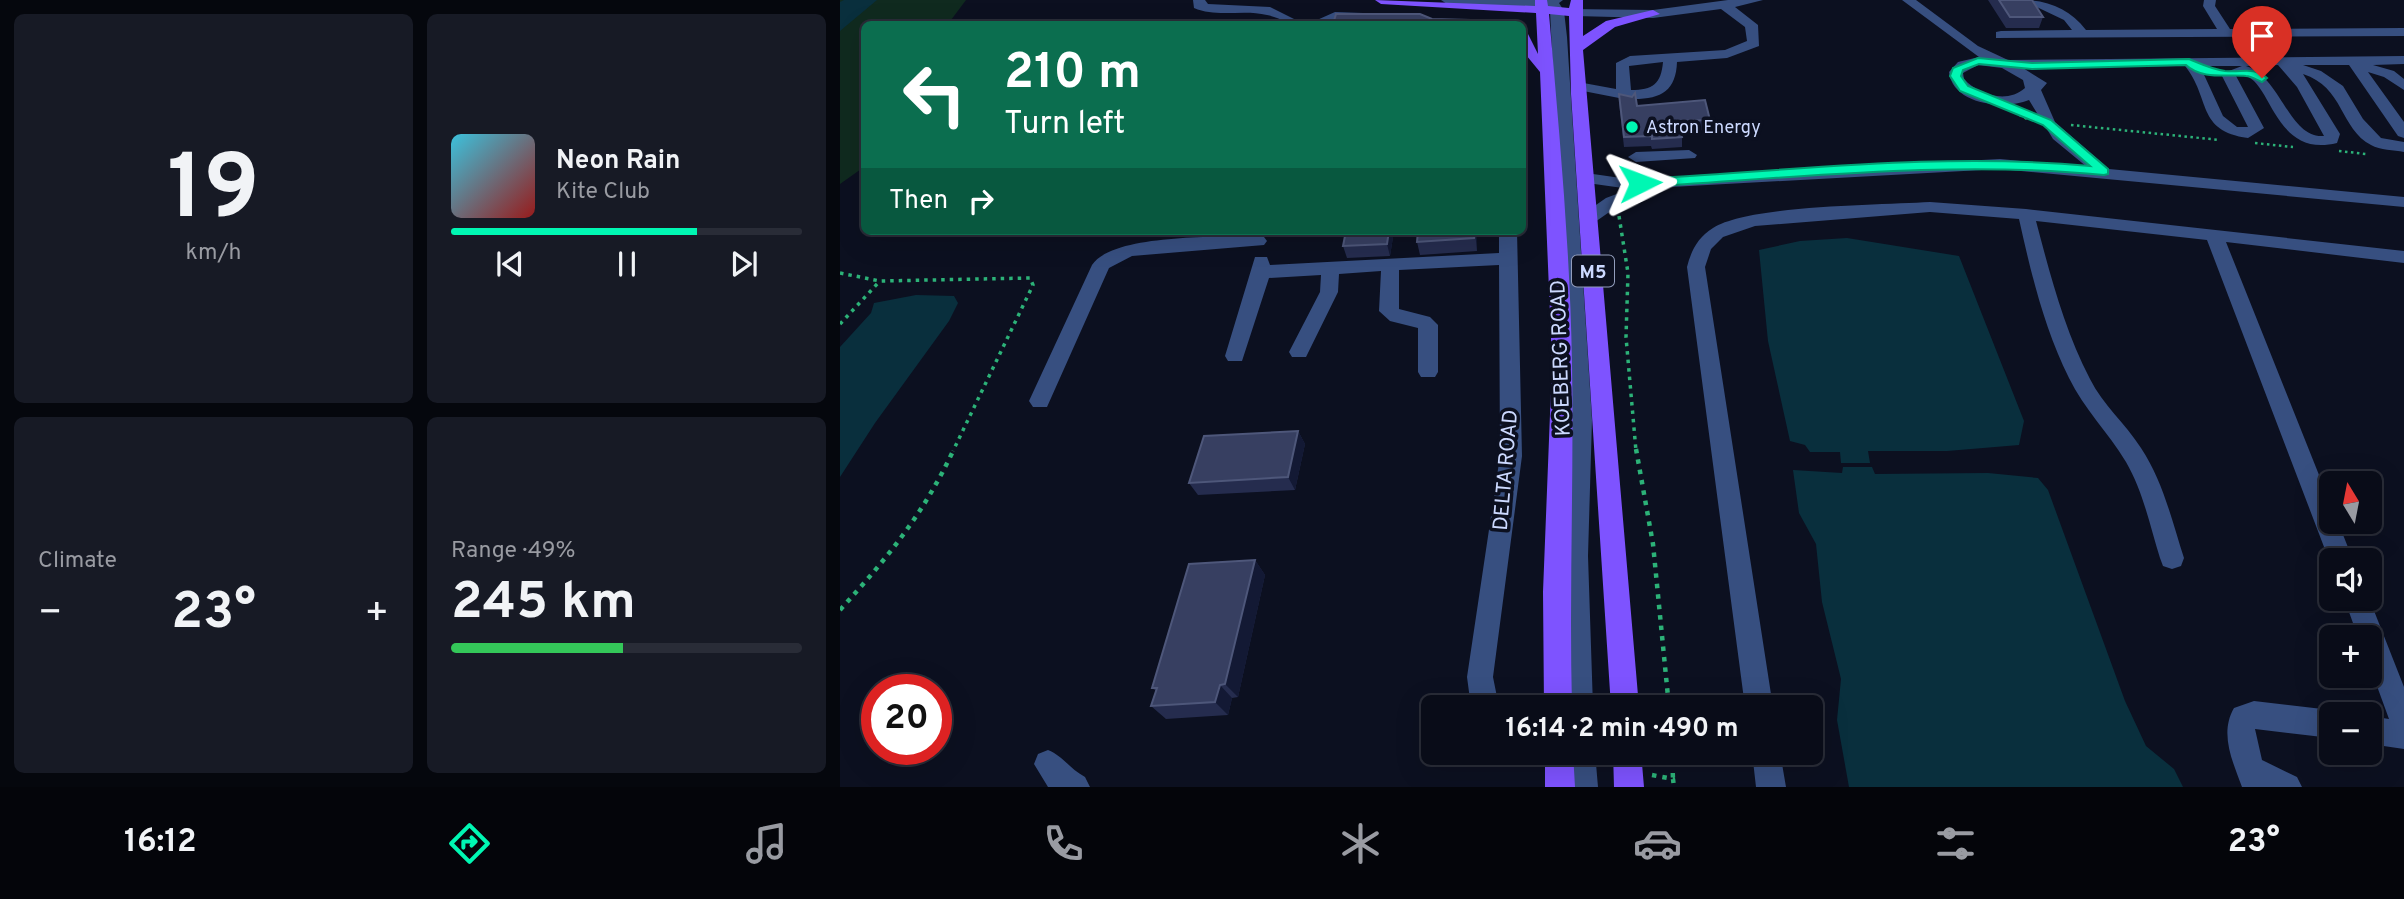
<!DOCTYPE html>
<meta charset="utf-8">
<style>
:root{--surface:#090c18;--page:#171a25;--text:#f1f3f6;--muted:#999ba2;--line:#292c37;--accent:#00f7b3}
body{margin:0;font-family:Overpass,sans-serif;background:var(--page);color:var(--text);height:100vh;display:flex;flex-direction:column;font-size:26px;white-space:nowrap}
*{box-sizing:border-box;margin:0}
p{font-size:23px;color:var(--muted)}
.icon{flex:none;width:38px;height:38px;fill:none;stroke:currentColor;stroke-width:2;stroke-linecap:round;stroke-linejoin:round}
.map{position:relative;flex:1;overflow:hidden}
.panel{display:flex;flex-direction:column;gap:14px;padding:14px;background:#05070d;width:840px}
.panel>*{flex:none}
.banner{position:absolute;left:21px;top:21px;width:665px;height:214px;border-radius:10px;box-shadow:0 7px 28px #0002,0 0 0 2px var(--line);background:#0b6e4f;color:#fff;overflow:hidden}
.needle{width:46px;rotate:350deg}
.fabs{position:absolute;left:1479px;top:471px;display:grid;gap:14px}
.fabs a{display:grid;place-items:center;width:63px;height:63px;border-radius:10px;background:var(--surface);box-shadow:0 7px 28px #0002,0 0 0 2px var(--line);font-size:35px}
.speed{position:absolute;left:21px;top:674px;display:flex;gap:14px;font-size:35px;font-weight:700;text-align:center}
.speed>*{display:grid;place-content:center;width:91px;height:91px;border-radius:50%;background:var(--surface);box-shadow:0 7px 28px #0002,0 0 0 2px var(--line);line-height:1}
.speed .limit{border:10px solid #d22;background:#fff;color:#111}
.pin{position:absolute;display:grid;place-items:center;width:60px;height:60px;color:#fff;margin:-72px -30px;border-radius:50% 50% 50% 0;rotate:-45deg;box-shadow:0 0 7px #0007}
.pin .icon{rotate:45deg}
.me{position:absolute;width:77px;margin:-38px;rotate:87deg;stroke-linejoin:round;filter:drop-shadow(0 0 5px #0008)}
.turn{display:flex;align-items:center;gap:24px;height:147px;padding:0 28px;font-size:32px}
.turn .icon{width:91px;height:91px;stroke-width:2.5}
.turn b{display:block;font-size:49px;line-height:60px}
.then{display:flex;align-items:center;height:66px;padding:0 28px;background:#0003;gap:14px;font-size:26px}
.big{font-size:52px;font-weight:700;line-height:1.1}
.panel .card{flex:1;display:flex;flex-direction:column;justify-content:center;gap:10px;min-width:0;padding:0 24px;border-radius:10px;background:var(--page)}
.panel .dial{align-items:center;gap:0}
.dial b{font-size:91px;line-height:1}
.song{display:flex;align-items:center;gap:21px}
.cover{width:84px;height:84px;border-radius:10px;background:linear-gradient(135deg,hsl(190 70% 55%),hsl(0 70% 35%))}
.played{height:7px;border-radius:4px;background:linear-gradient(90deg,var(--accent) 70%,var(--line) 70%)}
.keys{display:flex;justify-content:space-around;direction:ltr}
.heat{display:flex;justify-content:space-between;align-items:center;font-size:38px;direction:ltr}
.charge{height:10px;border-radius:5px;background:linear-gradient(90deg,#34c759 49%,var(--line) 0)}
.panel .tiles{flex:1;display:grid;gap:14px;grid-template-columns:repeat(2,1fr)}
.trip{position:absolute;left:581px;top:695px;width:402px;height:70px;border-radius:10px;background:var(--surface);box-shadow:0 7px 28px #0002,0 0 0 2px var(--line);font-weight:700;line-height:70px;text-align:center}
.tabs{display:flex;height:112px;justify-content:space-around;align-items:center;background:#04050a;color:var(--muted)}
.tabs .icon{width:49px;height:49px}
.tabs .selected{color:var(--accent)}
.tabs b{font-size:32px;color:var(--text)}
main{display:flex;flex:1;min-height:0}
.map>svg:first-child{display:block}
.green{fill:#102a1f}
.water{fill:#092f3d}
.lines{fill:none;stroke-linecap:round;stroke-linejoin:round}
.path-far2{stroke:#2cb278;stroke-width:2.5;stroke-dasharray:2.5 3.5;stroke-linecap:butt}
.path-far1{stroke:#2cb278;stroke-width:3.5;stroke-dasharray:3.5 5;stroke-linecap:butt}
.path{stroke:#2cb278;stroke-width:4.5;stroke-dasharray:4.5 6;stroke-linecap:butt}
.minor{fill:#374f80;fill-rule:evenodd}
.major{fill:#7e53ff;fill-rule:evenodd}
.wall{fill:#252c4e}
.shaded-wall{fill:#131934}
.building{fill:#373f61;stroke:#4e577a;stroke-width:2}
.route{fill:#00f7b3;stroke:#00a174;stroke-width:2}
.poi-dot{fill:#00f7b3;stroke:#0c1020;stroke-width:2.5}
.labels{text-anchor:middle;stroke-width:7;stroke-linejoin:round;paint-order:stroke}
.far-poi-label{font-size:18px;fill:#ccd9ff;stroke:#0c1020;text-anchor:start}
.shield{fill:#0c1020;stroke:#929dbc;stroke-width:2}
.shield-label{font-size:19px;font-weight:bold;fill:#ccd9ff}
.street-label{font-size:21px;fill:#ccd9ff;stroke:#0c1020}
</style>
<main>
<section class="panel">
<div class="tiles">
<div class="card dial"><b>19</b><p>km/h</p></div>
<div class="card">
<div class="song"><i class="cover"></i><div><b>Neon Rain</b><p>Kite Club</p></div></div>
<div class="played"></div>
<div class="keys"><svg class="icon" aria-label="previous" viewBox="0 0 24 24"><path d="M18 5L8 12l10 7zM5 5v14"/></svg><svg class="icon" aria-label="pause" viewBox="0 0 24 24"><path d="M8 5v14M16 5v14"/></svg><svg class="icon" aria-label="next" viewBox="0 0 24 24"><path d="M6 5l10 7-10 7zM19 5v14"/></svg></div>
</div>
<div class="card"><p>Climate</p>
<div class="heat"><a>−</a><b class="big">23°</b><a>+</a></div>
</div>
<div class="card"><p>Range · 49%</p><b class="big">245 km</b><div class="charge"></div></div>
</div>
</section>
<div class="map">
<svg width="1564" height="787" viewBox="0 0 1564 787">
<rect width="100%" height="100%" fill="#0c1020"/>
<path class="green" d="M0 0H126L108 24H24V167L0 184Z"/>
<path class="water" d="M4 0H37L0 31V2Z
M1007 238 1119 256 1184 421 1179 445 1107 451H1028L1030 463H1001L1000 452H970L965 445 950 441 928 341 919 250 960 241Z
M76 295 114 296 118 303 109 321 35 423 0 477V347L31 313 34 303Z
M1003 467H1032L1035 474 1148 473 1198 478 1208 490 1285 701 1306 746 1334 769 1343 787H1009L997 720 1001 679 982 602 976 544 959 513 953 470 1002 473Z"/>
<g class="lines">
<path class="path-far2" d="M1174 112 1189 120
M1231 125 1380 140
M1415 143 1453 147
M1499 151 1526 154"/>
<path class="path-far1" d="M779 216 788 273 786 337 796 451
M0 273 40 281 190 278 193 285 113 451
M0 324 39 282"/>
<path class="path" d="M796 449 813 544 829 707
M0 610C48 557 83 515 114 449
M832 752 833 779
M812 775 833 779 834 787"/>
<path class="minor" d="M353 0H365L368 4 430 7 464 24C448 25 441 18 427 15 403 9 377 18 354 8Z
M601 0H723L719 3 724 11 727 37 752 420 748 556 753 707H725L724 556 730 420 710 11 707 6 688 9 607 4Z
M888 0H923L895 7 918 25 919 46 887 58 837 62C836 90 822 99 794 99L792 104H782L779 98 733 89 731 86 738 82 776 89V63L790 56 885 50 907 41 905 27 881 9 813 18 735 16 730 15V9L813 10ZM823 62C821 84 813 90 791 90L789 66Z
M1062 0H1076L1138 46 1168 60 1564 56V64L1533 65 1554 71 1564 79V90L1544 77 1528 72 1564 122V138L1558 136 1509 65H1463L1481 71 1503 86 1523 119 1541 138 1564 142V152C1554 150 1540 150 1531 145 1500 129 1504 87 1463 74L1500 134 1497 143C1428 160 1432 66 1396 76L1424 128 1408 138C1356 131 1371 98 1345 66L1183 68 1207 83 1201 90 1215 122 1269 169 1564 197V207L1160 169 813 188 811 193 778 206 755 222H743L740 218 743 214 766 198 790 189 740 182V174L746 173 788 179 1160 159 1247 167 1213 139 1189 100C1164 110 1113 105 1109 72L1118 62 1139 57ZM1138 65 1162 68 1183 80 1185 88C1167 104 1139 95 1124 79L1123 73ZM1438 65 1457 87 1484 136C1449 139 1441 77 1406 66ZM1360 66H1402L1381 74 1408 127H1397L1383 116Z
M1182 0C1208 0 1230 9 1246 30L1377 29 1363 6 1364 0H1376L1375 6 1390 29 1564 28V36L1156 38V32L1161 31 1232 30 1224 20Z
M495 12 523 13 530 17 523 21 468 24Z
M849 150 857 155 855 158 796 162 788 157 796 152Z
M1090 202 1186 209 1564 251V263L1386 242 1491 505V522H1498L1513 560H1491V565L1489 560 1367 240 1196 221C1210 274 1224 329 1250 379 1263 405 1285 423 1301 448 1323 481 1332 521 1344 558L1341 566 1332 569 1323 566 1320 558C1310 526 1303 491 1286 462 1268 432 1244 409 1229 378 1204 328 1191 273 1179 219L1090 212 915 226 883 237 871 249 865 267 933 707H905L847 267C851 251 858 237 873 228 909 205 1042 205 1090 202Z
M659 231H677L682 456 653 677 659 707H631L627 677 660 456 659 265 559 270V309L590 317 598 325V372L595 377H581L578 372V328L550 321 539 311 541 271 499 274 498 292 466 357H452L449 352 480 292 481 275 429 278 402 361H388L385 356 415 257H427L430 265 659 253Z
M418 235 424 237 427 241 424 245 292 256 269 268 207 407H193L189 401 252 265C273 233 381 238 418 235Z
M1504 598H1529L1564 687V749L1530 744V716L1549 719 1530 667V637H1518Z
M1414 701 1491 710 1501 714H1491V738L1415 729 1422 760 1457 777 1462 787H1402C1393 762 1379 734 1394 708Z
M208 750C223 756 230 769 245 777L250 787H208L194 764 198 754Z
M727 752H755L758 787H728Z
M912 752H940L946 787H916Z"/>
<path class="major" d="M535 0 695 6V0H707L708 6 729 8 731 0H743V36L766 21 813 10 820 14 775 27 743 50 799 707H771L731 94 729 16 709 14C719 130 730 246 732 363 734 478 729 592 732 707H704L703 592 712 363 700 72 682 50V31L687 32 698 54 696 13 541 4Z
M705 752H733L735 787H705Z
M773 752H801L804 787H774Z"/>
</g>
<path class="wall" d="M1148 0H1192L1203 17 1199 28H1166Z
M779 94 797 106 870 120 869 130 841 131 842 137V147L812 149 811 146 784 147 779 103Z
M554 231 550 256 507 258 503 246Z
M578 231H643V236H637V251L580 255 577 242Z
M458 431 465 444 455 490 358 495 349 483Z
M415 560 425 575 398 697 392 698 388 715 326 719 311 706 316 691 312 688Z"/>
<path class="shaded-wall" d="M549 231H554L550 256 547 244Z
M635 231H636L637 236V251Z
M458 431 465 444 455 490 448 477Z
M415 560 425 575 398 697 385 684Z
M380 685 392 698 388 715 375 702Z"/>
<path class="building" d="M1159 0H1192L1203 17H1170Z
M496 14H580L592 19 631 20 637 24H493Z
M795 93 797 106 865 100 870 120 839 121 842 137 812 139V136L784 137 779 94 792 97Z
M506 231H549L547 244 503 246Z
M578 231H635L634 238 577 242Z
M458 431 448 477 349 483 364 436Z
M415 560 385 684 380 685 375 702 311 706 317 688H312L349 564Z"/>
<path class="route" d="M1138 58 1192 63 1349 59C1361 64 1371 69 1385 71 1402 73 1413 66 1427 78L1422 82C1417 80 1411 76 1406 76 1387 74 1362 80 1346 65L1192 69 1139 64 1123 70 1121 76 1128 86 1211 120 1268 169V174L1264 175C1110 160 954 178 800 187L794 183 800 179C949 171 1101 152 1250 166L1203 125 1120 91 1110 76 1113 68Z"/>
<circle class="poi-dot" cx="792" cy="127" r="7"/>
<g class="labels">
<g class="far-poi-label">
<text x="806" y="133">Astron Energy</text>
</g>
<rect class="shield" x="732" y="255.5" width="42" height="31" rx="5"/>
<g class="shield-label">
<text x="753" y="278">M5</text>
</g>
<g class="street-label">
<text transform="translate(720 358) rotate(-92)" y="7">KOEBERG ROAD</text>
<text transform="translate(665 470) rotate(-85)" y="7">DELTA ROAD</text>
</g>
</g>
</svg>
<div class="fabs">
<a><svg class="needle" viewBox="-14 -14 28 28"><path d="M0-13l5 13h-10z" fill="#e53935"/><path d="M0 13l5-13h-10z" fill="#999ba2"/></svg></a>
<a><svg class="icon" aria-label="sound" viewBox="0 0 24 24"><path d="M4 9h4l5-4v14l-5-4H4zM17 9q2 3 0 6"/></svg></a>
<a>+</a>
<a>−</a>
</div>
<div class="speed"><div class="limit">20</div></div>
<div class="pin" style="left:1422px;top:78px;background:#d93025"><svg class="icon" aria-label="arrive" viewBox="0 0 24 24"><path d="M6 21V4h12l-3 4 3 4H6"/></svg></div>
<svg class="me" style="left:800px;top:183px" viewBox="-20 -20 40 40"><path d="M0-17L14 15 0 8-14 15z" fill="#00f7b3" stroke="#fff" stroke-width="4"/></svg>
<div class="trip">16:14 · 2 min · 490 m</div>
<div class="banner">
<div class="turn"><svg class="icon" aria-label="left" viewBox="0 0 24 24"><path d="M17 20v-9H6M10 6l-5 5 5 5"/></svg><div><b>210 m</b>Turn left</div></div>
<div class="then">Then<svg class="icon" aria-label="right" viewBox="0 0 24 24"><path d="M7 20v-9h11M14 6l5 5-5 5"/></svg></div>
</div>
</div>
</main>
<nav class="tabs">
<b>16:12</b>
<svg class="icon selected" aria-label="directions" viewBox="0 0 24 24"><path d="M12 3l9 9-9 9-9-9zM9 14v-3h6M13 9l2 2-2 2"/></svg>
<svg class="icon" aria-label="music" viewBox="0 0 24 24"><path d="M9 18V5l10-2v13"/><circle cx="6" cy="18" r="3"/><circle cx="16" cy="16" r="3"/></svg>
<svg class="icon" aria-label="phone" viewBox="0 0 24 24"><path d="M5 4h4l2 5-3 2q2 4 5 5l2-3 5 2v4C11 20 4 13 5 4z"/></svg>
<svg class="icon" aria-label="climate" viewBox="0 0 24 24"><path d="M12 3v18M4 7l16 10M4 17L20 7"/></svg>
<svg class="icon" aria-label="car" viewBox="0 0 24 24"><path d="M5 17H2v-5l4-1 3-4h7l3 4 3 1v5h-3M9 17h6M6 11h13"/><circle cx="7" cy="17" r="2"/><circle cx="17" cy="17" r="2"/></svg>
<svg class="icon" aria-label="filters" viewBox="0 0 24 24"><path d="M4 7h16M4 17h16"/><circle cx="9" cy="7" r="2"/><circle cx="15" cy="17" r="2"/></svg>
<b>23°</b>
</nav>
